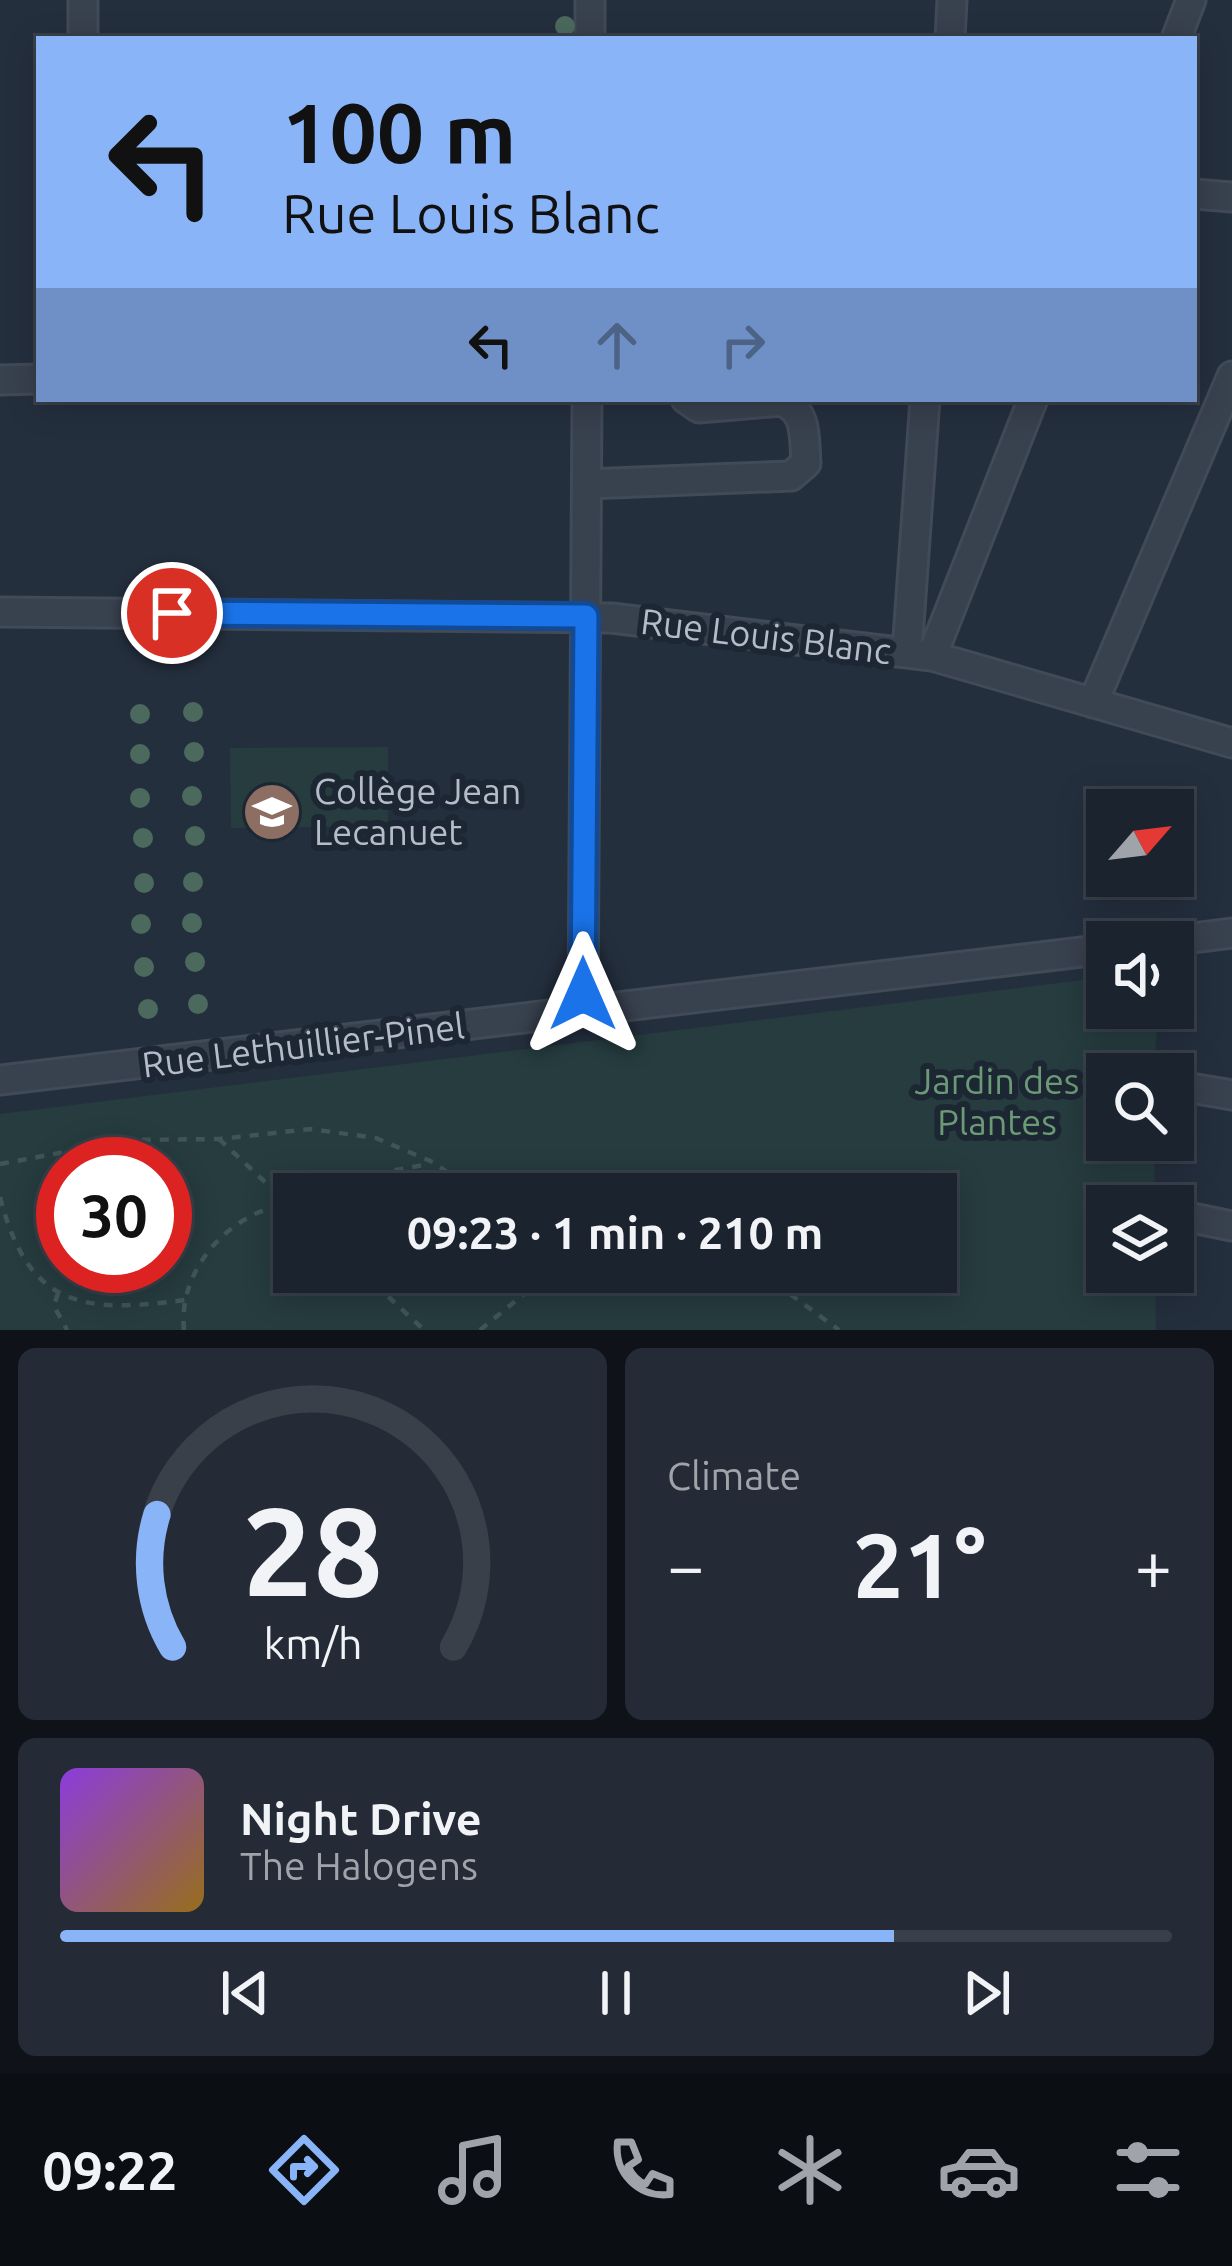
<!DOCTYPE html>
<meta charset="utf-8">
<style>
:root{--surface:#1b232e;--page:#242b36;--text:#f1f3f6;--muted:#a0a4aa;--line:#39404a;--accent:#8ab4f8}
body{margin:0;font-family:Ubuntu,sans-serif;background:var(--page);color:var(--text);height:100vh;display:flex;flex-direction:column;font-size:45px;white-space:nowrap}
*{box-sizing:border-box;margin:0}
p{font-size:39px;color:var(--muted)}
.icon{flex:none;width:66px;height:66px;fill:none;stroke:currentColor;stroke-width:2;stroke-linecap:round;stroke-linejoin:round}
.map{position:relative;height:1330px;overflow:hidden}
.sheet{display:flex;flex-direction:column;gap:18px;padding:18px;background:#0f1319;flex:1}
.sheet>*{flex:none}
.guide{position:absolute;left:36px;top:36px;width:1161px;height:366px;border-radius:0px;box-shadow:0 6px 30px #0003,0 0 0 3px var(--line);background:#8ab4f8;color:#111;overflow:hidden}
.needle{width:78px;rotate:62deg}
.fabs{position:absolute;left:1086px;top:789px;display:grid;gap:24px}
.fabs a{display:grid;place-items:center;width:108px;height:108px;border-radius:0px;background:var(--surface);box-shadow:0 6px 30px #0003,0 0 0 3px var(--line);font-size:60px}
.speed{position:absolute;left:36px;top:1137px;display:flex;gap:24px;font-size:60px;font-weight:700;text-align:center}
.speed>*{display:grid;place-content:center;width:156px;height:156px;border-radius:50%;background:var(--surface);box-shadow:0 6px 30px #0003,0 0 0 3px var(--line);line-height:1}
.speed .limit{border:18px solid #d22;background:#fff;color:#111}
.pin{position:absolute;display:grid;place-items:center;width:102px;height:102px;color:#fff;margin:-51px;border:6px solid #fff;border-radius:50%;box-shadow:0 3px 12px #0007}
.me{position:absolute;width:132px;margin:-66px;rotate:0deg;stroke-linejoin:round;filter:drop-shadow(0 0 9px #0008)}
.turn{display:flex;align-items:center;gap:42px;height:252px;padding:0 48px;font-size:54px}
.turn .icon{width:156px;height:156px;stroke-width:2.5}
.turn b{display:block;font-size:84px;line-height:102px}
.lanes{display:flex;align-items:center;height:114px;padding:0 48px;background:#0003;justify-content:center;gap:60px;direction:ltr}
.lanes .off{opacity:.35}
.big{font-size:90px;font-weight:700;line-height:1.1}
.sheet .card{flex:1;display:flex;flex-direction:column;justify-content:center;gap:18px;min-width:0;padding:0 42px;border-radius:18px;background:var(--page)}
.sheet .dial{align-items:center;gap:0}
.dial svg{height:312px;overflow:visible;fill:none;stroke:var(--line);stroke-width:7;stroke-linecap:round;text-anchor:middle}
.dial text{fill:var(--text);stroke:none}
.song{display:flex;align-items:center;gap:36px}
.cover{width:144px;height:144px;border-radius:18px;background:linear-gradient(135deg,hsl(270 70% 55%),hsl(40 70% 35%))}
.played{height:12px;border-radius:6px;background:linear-gradient(90deg,var(--accent) 75%,var(--line) 75%)}
.keys{display:flex;justify-content:space-around;direction:ltr}
.heat{display:flex;justify-content:space-between;align-items:center;font-size:66px;direction:ltr}
.sheet .tiles{flex:1;display:grid;gap:18px;grid-template-columns:1fr 1fr}
.card:last-child{grid-column:span 2}
.trip{position:absolute;left:273px;top:1173px;width:684px;height:120px;border-radius:0px;background:var(--surface);box-shadow:0 6px 30px #0003,0 0 0 3px var(--line);font-weight:700;line-height:120px;text-align:center}
.menu{display:flex;height:192px;justify-content:space-around;align-items:center;background:#0b0e12;color:var(--muted)}
.menu .icon{width:84px;height:84px}
.menu .active{color:var(--accent)}
.menu b{font-size:54px;color:var(--text)}
.map>svg:first-child{display:block}
.green{fill:#263c3f;fill-rule:evenodd}
.lines{fill:none;stroke-linecap:round;stroke-linejoin:round}
.minor-casing{stroke:#414a57;stroke-width:33}
.path{stroke:#3f5557;stroke-width:4.5;stroke-dasharray:9 9;stroke-linecap:butt}
.minor{stroke:#38414e;stroke-width:27}
.tree{fill:#4b6a5d}
.route-casing{stroke:#114b97;stroke-width:30}
.route{stroke:#1a73e8;stroke-width:21}
.labels{text-anchor:middle;stroke-width:12;stroke-linejoin:round;paint-order:stroke}
.street-label{font-size:36px;fill:#b4bcc9;stroke:#1d2633}
.poi-label{font-size:36px;fill:#b4bcc9;stroke:#1d2633;text-anchor:start}
.park-label{font-size:36px;fill:#6b9a76;stroke:#1d2633}
</style>
<div class="map">
<svg width="1232" height="1330" viewBox="0 0 1232 1330">
<rect width="100%" height="100%" fill="#242f3e"/>
<path class="green" d="M388 747V826L231 828 230 748Z
M1107 977V1008H1158L1154 1074H1107V1140H1154L1155 1206H1107V1272H1155L1156 1330H0V1114ZM63 1164H165V1266H63ZM294 1194H936V1272H294Z"/>
<g class="lines">
<defs>
<path id="minor" d="M83 39V0
M590 39V0
M950 39 952 0
M1176 39 1191 0
M1194 194 1232 197
M0 380 39 379
M587 484 791 476 806 463C804 439 808 412 782 401L699 408 686 399
M0 612 611 618 932 656 1232 743
M907 652 925 399
M932 656 1033 399
M1093 703 1232 376
M1160 942 1232 933
M583 1012 587 399
M0 1080 1107 949
M1185 1087 1232 1095
M1173 1214 1232 1226"/>
</defs>
<use href="#minor" class="minor-casing"/>
<path class="path" d="M219 1139 294 1209
M0 1164 130 1140 219 1139 311 1129 376 1138 435 1163 461 1183 468 1194
M308 1194 356 1177 430 1164
M0 1197C29 1310 85 1313 185 1300
M362 1272 424 1330
M517 1272 529 1290
M742 1272 771 1280 839 1330
M58 1293 54 1306 67 1330
M184 1330C179 1280 212 1234 257 1213 269 1208 282 1206 294 1200
M480 1330 529 1290 563 1272"/>
<use href="#minor" class="minor"/>
</g>
<g class="tree">
<circle cx="565" cy="26" r="10"/>
<circle cx="193" cy="712" r="10"/>
<circle cx="140" cy="714" r="10"/>
<circle cx="194" cy="752" r="10"/>
<circle cx="140" cy="754" r="10"/>
<circle cx="192" cy="796" r="10"/>
<circle cx="140" cy="798" r="10"/>
<circle cx="195" cy="836" r="10"/>
<circle cx="143" cy="838" r="10"/>
<circle cx="193" cy="882" r="10"/>
<circle cx="144" cy="883" r="10"/>
<circle cx="192" cy="923" r="10"/>
<circle cx="141" cy="924" r="10"/>
<circle cx="195" cy="962" r="10"/>
<circle cx="144" cy="967" r="10"/>
<circle cx="198" cy="1004" r="10"/>
<circle cx="148" cy="1009" r="10"/>
</g>
<g class="lines">
<defs>
<path id="route" d="M172 613 586 616 583 994"/>
</defs>
<use href="#route" class="route-casing"/>
<use href="#route" class="route"/>
</g>
<defs>
<symbol id="school-disc" viewBox="-11 -11 22 22"><circle r="9.5" fill="#8d6e63" stroke="#1d2633"/><path d="M0-5L7-2L0 1L-7-2ZM-4 1L0 2.5L4 1V4Q0 6-4 4Z" fill="#fff"/></symbol>
</defs>
<g fill-rule="evenodd">
<use href="#school-disc" x="239" y="779" width="66" height="66"/>
</g>
<g class="labels">
<g class="street-label">
<text transform="translate(766 636) rotate(7)" y="13">Rue Louis Blanc</text>
<text transform="translate(303 1045) rotate(-7)" y="13">Rue Lethuillier-Pinel</text>
</g>
<g class="poi-label">
<text x="314" y="804">Collège Jean<tspan x="314" dy="41">Lecanuet</tspan></text>
</g>
<g class="park-label">
<text x="997" y="1094">Jardin des<tspan x="997" dy="41">Plantes</tspan></text>
</g>
</g>
</svg>
<div class="fabs">
<a><svg class="needle" viewBox="-14 -14 28 28"><path d="M0-13l5 13h-10z" fill="#e53935"/><path d="M0 13l5-13h-10z" fill="#a0a4aa"/></svg></a>
<a><svg class="icon" aria-label="sound" viewBox="0 0 24 24"><path d="M4 9h4l5-4v14l-5-4H4zM17 9q2 3 0 6"/></svg></a>
<a><svg class="icon" aria-label="search" viewBox="0 0 24 24"><circle cx="10" cy="10" r="6"/><path d="M15 15l6 6"/></svg></a>
<a><svg class="icon" aria-label="layers" viewBox="0 0 24 24"><path d="M12 4l9 5-9 5-9-5zM3 14l9 5 9-5"/></svg></a>
</div>
<div class="speed"><div class="limit">30</div></div>
<div class="pin" style="left:172px;top:613px;background:#d93025"><svg class="icon" aria-label="arrive" viewBox="0 0 24 24"><path d="M6 21V4h12l-3 4 3 4H6"/></svg></div>
<svg class="me" style="left:583px;top:994px" viewBox="-20 -20 40 40"><path d="M0-17L14 15 0 8-14 15z" fill="#1a73e8" stroke="#fff" stroke-width="4"/></svg>
<div class="trip">09:23 · 1 min · 210 m</div>
<div class="guide">
<div class="turn"><svg class="icon" aria-label="left" viewBox="0 0 24 24"><path d="M17 20v-9H6M10 6l-5 5 5 5"/></svg><div><b>100 m</b>Rue Louis Blanc</div></div>
<div class="lanes"><svg class="icon" aria-label="left" viewBox="0 0 24 24"><path d="M17 20v-9H6M10 6l-5 5 5 5"/></svg><svg class="icon off" aria-label="ahead" viewBox="0 0 24 24"><path d="M12 20V5M6 11l6-6 6 6"/></svg><svg class="icon off" aria-label="right" viewBox="0 0 24 24"><path d="M7 20v-9h11M14 6l5 5-5 5"/></svg></div>
</div>
</div>
<section class="sheet">
<div class="tiles">
<div class="card dial"><svg viewBox="0 0 100 80">
<path d="M14 69A42 42 0 1 1 86 69"/>
<path d="M14 69A42 42 0 0 1 10 35" stroke="#8ab4f8"/>
<text x="50" y="56" font-size="32" font-weight="700">28</text>
<text x="50" y="72" font-size="11">km/h</text>
</svg></div>
<div class="card"><p>Climate</p>
<div class="heat"><a>−</a><b class="big">21°</b><a>+</a></div>
</div>
<div class="card">
<div class="song"><i class="cover"></i><div><b>Night Drive</b><p>The Halogens</p></div></div>
<div class="played"></div>
<div class="keys"><svg class="icon" aria-label="previous" viewBox="0 0 24 24"><path d="M18 5L8 12l10 7zM5 5v14"/></svg><svg class="icon" aria-label="pause" viewBox="0 0 24 24"><path d="M8 5v14M16 5v14"/></svg><svg class="icon" aria-label="next" viewBox="0 0 24 24"><path d="M6 5l10 7-10 7zM19 5v14"/></svg></div>
</div>
</div>
</section>
<nav class="menu">
<b>09:22</b>
<svg class="icon active" aria-label="directions" viewBox="0 0 24 24"><path d="M12 3l9 9-9 9-9-9zM9 14v-3h6M13 9l2 2-2 2"/></svg>
<svg class="icon" aria-label="music" viewBox="0 0 24 24"><path d="M9 18V5l10-2v13"/><circle cx="6" cy="18" r="3"/><circle cx="16" cy="16" r="3"/></svg>
<svg class="icon" aria-label="phone" viewBox="0 0 24 24"><path d="M5 4h4l2 5-3 2q2 4 5 5l2-3 5 2v4C11 20 4 13 5 4z"/></svg>
<svg class="icon" aria-label="climate" viewBox="0 0 24 24"><path d="M12 3v18M4 7l16 10M4 17L20 7"/></svg>
<svg class="icon" aria-label="car" viewBox="0 0 24 24"><path d="M5 17H2v-5l4-1 3-4h7l3 4 3 1v5h-3M9 17h6M6 11h13"/><circle cx="7" cy="17" r="2"/><circle cx="17" cy="17" r="2"/></svg>
<svg class="icon" aria-label="filters" viewBox="0 0 24 24"><path d="M4 7h16M4 17h16"/><circle cx="9" cy="7" r="2"/><circle cx="15" cy="17" r="2"/></svg>
</nav>
